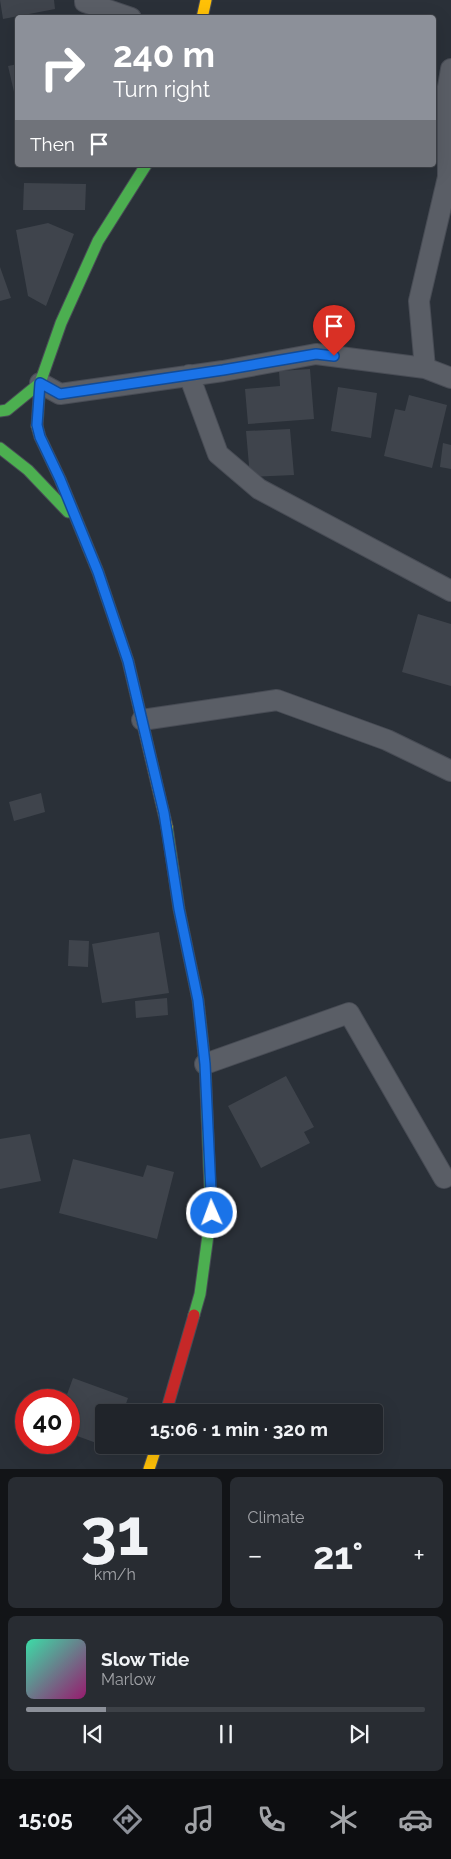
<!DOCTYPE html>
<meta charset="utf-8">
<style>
:root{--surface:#20242a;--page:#282c32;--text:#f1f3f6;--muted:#a2a4a8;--line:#3d4147;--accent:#8c9099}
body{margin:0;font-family:Raleway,sans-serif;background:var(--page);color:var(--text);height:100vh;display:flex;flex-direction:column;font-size:19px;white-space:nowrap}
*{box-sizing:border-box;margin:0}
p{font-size:16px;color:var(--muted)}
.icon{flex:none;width:28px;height:28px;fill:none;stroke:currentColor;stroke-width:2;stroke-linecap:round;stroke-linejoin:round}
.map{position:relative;height:1469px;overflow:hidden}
.details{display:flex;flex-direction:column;gap:8px;padding:8px;background:#121417;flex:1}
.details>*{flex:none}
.banner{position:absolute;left:15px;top:15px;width:421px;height:152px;border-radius:5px;box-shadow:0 5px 20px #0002,0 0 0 1px var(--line);background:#8c9099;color:#fff;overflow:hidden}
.speed{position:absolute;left:15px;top:1389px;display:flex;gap:10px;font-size:25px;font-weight:700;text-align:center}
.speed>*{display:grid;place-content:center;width:65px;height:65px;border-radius:50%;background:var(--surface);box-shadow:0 5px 20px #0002,0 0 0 1px var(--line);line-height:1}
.speed .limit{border:8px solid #d22;background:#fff;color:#111}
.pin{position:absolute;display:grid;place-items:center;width:42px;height:42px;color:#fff;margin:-51px -21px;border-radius:50% 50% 50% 0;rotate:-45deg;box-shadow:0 0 5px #0007}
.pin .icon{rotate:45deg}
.me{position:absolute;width:55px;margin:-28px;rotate:358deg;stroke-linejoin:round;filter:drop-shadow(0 0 4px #0008)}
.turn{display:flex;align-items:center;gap:18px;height:105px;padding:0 15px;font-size:22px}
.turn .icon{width:65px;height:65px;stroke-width:2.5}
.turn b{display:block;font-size:35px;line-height:42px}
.then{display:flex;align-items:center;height:48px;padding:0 15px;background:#0003;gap:10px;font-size:19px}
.big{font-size:38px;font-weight:700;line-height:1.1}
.details .tile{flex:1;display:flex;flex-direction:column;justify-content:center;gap:8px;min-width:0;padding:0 18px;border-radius:8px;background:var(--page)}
.details .dial{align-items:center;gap:0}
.dial b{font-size:65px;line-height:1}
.song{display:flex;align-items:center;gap:15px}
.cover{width:60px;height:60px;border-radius:8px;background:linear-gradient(135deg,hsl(160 70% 55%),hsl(320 70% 35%))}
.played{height:5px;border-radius:2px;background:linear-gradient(90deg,var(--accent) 20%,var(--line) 20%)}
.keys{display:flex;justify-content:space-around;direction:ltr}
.heat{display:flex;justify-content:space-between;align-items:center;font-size:28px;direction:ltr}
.details .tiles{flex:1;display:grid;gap:8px;grid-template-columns:1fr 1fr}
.tile:last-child{grid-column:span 2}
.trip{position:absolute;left:95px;top:1404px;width:288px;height:50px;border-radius:5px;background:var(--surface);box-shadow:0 5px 20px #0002,0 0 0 1px var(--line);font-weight:700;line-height:50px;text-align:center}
.tabs{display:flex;height:80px;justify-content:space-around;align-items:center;background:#0d0e11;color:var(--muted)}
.tabs .icon{width:35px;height:35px}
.tabs .selected{color:var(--accent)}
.tabs b{font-size:22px;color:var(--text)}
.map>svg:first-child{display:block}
.building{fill:#3f444c}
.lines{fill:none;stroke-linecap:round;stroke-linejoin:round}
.street-casing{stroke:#484c55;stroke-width:22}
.fast-casing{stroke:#484c55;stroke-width:13}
.slow-casing{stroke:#484c55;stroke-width:13}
.jam-casing{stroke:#484c55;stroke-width:13}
.street{stroke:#5a5e66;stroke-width:20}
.fast{stroke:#4caf50;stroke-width:11}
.slow{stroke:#ffc107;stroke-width:11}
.jam{stroke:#c62828;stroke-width:11}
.route-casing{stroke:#114b97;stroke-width:12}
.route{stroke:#1a73e8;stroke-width:9}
</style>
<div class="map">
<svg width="451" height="1469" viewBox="0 0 451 1469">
<rect width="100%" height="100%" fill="#2a3038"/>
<path class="building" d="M0 0H54L55 9 3 19Z
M18 64V104L17 105 8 66Z
M24 183 86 184 85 210H23Z
M48 223 74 234 46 306 28 296 16 230Z
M0 267 11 298 0 301Z
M310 369 314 419 248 424 245 389 280 386 279 371Z
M338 387 377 393 371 438 331 431Z
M409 395 447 405 432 468 384 456 395 409 405 411Z
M290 429 294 475 250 477 246 431Z
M443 443 451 445V469L440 467Z
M418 614 451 624V686L402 672Z
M41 793 45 812 14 821 9 802Z
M159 932 169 993 102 1003 92 944Z
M69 940 89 941 88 967 68 966Z
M167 998 168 1015 136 1018 135 1001Z
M286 1076 314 1127 304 1132 310 1143 261 1168 228 1106Z
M30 1134 41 1181 0 1189V1139Z
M73 1159 143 1177 147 1165 174 1172 157 1239 59 1213Z
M73 1378 128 1398 123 1412H104V1445H111L110 1448 69 1433V1400H65Z"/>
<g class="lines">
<defs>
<path id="street" d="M85 0V2L131 18
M425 368 419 301 448 177V87L451 69
M189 375 218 454 259 489 451 591
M40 383 60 394 223 371 316 354 425 368 451 378
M142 720 277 700 387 740 451 771
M205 1064 349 1013 444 1178"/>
<path id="fast" d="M0 411 7 410 40 383
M37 426 40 383 61 323 98 241 146 165
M0 448 28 470 68 512
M167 827 179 909 198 1000 205 1064 211 1213 200 1294 194 1315"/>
<path id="slow" d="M202 18 206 0
M37 426 40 437 60 479 98 572 128 661 167 827
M149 1469 157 1445"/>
<path id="jam" d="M166 1412 194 1315"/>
</defs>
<use href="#street" class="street-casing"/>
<use href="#fast" class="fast-casing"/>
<use href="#slow" class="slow-casing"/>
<use href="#jam" class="jam-casing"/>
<use href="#street" class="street"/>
<use href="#fast" class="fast"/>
<use href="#slow" class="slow"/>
<use href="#jam" class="jam"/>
</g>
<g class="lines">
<defs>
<path id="route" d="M212 1213 205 1064 198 1000 179 909 164 813 128 661 98 572 60 479 40 437 37 425 40 383 60 394 223 370 316 354 334 356"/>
</defs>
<use href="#route" class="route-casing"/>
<use href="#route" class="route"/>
</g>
</svg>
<div class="speed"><div class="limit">40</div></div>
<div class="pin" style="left:334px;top:356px;background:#d93025"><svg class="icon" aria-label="arrive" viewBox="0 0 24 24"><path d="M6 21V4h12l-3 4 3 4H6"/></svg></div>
<svg class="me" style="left:212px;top:1213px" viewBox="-20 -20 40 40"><circle r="17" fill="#1a73e8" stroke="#fff" stroke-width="3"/><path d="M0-11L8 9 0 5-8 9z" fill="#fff"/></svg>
<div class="trip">15:06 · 1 min · 320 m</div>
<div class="banner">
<div class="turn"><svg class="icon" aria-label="right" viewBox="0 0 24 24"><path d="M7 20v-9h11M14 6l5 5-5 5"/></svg><div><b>240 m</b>Turn right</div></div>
<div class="then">Then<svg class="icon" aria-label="arrive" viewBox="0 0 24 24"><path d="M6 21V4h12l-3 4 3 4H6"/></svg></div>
</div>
</div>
<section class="details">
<div class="tiles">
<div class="tile dial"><b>31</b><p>km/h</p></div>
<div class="tile"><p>Climate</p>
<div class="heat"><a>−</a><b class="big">21°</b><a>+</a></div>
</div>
<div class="tile">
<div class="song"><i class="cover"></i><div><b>Slow Tide</b><p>Marlow</p></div></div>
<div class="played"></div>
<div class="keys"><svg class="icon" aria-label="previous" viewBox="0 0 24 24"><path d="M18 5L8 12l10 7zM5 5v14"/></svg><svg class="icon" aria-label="pause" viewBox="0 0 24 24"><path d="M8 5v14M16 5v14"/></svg><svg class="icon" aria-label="next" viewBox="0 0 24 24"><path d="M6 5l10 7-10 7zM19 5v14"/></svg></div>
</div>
</div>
</section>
<nav class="tabs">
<b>15:05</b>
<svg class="icon selected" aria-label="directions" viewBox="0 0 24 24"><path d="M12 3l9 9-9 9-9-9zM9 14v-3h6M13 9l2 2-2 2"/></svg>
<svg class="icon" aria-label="music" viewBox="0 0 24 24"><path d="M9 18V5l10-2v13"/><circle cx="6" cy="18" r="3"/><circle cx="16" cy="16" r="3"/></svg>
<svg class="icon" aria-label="phone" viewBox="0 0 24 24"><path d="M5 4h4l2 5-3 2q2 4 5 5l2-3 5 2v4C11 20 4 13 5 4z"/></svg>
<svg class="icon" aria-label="climate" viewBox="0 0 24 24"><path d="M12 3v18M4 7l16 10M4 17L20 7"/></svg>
<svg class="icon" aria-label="car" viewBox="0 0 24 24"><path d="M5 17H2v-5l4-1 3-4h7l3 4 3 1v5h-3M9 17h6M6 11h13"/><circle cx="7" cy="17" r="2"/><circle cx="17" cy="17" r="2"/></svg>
</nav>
